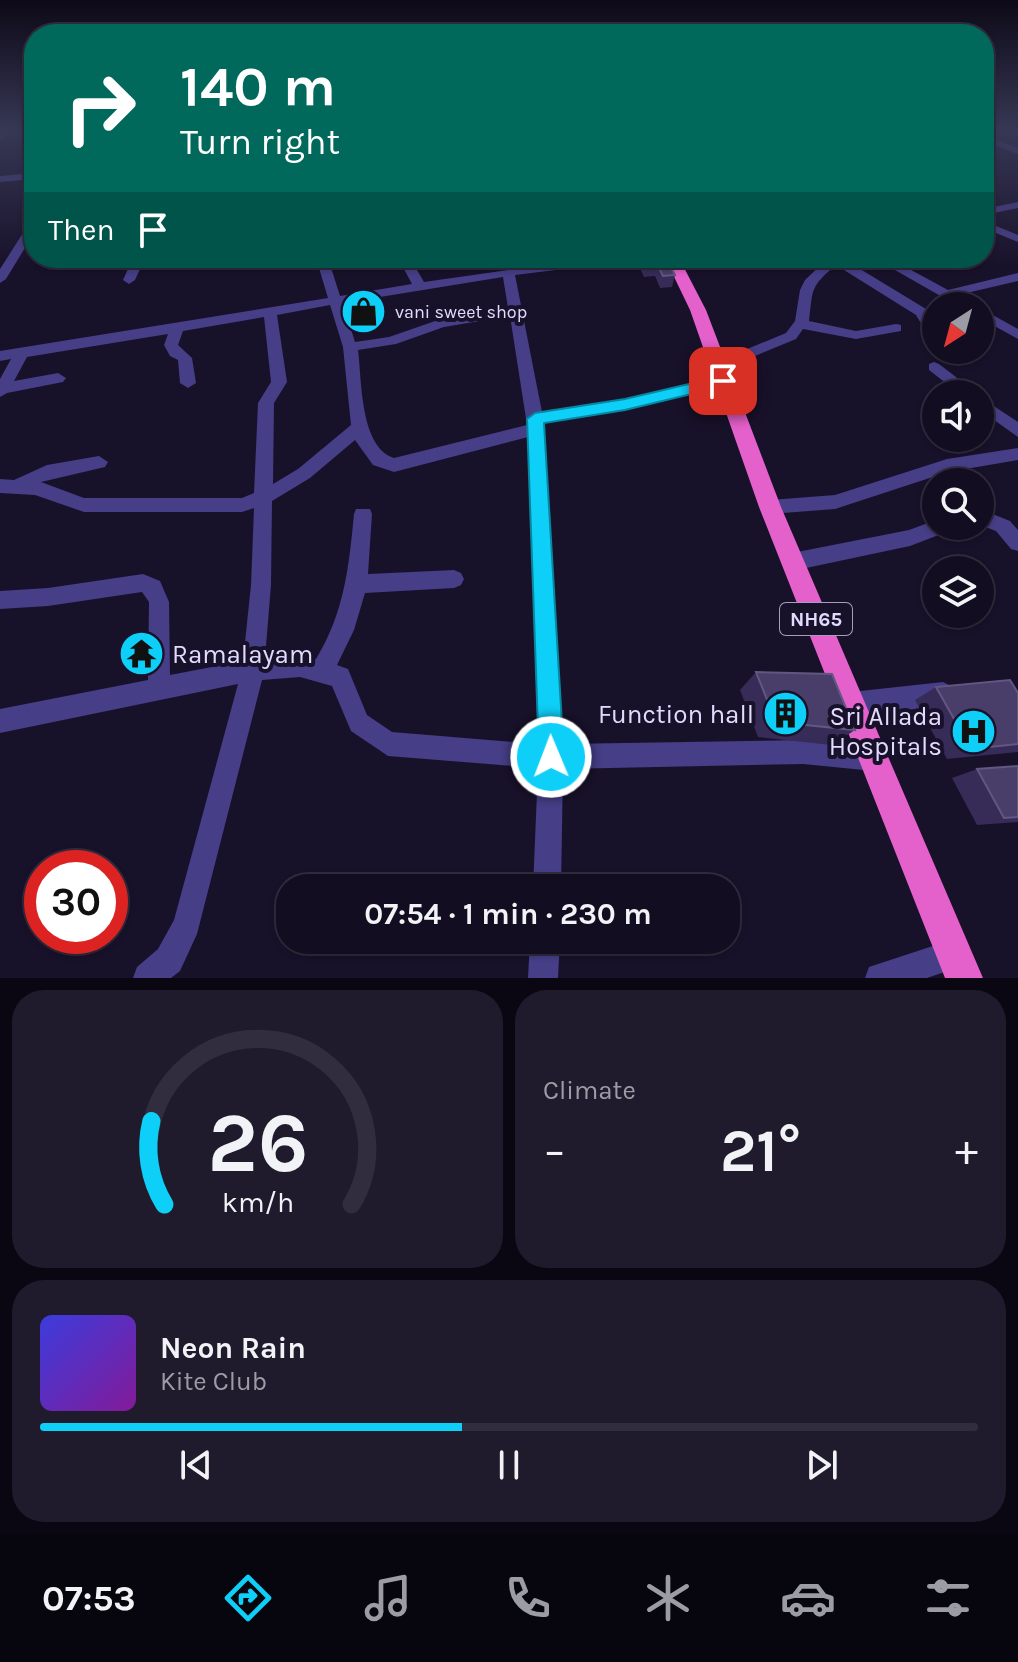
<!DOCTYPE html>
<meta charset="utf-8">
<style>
:root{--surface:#120d20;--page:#1f1b2d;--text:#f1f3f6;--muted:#9c9ca5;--line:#312d3e;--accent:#0dcff8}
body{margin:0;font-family:Karla,sans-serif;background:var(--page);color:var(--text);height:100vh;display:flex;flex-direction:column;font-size:30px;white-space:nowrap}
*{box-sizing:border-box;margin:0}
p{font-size:26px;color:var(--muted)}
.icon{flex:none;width:44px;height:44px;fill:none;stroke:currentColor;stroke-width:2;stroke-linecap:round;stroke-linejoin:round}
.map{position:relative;height:978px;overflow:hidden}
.panel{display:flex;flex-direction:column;gap:12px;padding:12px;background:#0a0712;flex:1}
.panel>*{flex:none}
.top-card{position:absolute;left:24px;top:24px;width:970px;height:244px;border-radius:32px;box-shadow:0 2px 6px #0004,0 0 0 2px var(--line);background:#00695c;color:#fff;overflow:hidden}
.needle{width:52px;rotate:216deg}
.buttons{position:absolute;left:922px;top:292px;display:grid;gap:16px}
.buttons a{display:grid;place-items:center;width:72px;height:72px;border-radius:50%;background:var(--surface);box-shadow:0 2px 6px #0004,0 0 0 2px var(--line);font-size:40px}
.speed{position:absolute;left:24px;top:850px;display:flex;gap:16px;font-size:40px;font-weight:700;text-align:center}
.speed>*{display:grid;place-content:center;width:104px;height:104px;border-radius:50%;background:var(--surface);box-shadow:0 2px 6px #0004,0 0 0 2px var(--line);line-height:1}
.speed .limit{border:12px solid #d22;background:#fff;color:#111}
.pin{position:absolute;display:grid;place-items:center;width:68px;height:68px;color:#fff;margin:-34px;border-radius:16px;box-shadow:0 4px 12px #0006}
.me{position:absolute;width:88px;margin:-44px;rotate:359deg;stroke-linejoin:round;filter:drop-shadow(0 0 6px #0008)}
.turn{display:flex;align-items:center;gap:28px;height:168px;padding:0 24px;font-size:36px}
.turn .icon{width:104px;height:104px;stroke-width:2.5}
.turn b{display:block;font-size:56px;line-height:68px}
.then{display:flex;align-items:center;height:76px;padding:0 24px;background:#0003;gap:16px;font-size:30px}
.big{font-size:60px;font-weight:700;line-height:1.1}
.panel .tile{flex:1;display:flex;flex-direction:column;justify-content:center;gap:12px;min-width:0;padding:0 28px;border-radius:32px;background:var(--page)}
.panel .dial{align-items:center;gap:0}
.dial svg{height:208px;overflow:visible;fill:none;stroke:var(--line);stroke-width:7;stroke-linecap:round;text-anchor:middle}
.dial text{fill:var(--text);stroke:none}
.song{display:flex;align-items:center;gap:24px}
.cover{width:96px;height:96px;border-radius:12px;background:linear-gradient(135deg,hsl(240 70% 55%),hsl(290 70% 35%))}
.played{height:8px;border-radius:4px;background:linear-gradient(90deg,var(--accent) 45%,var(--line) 45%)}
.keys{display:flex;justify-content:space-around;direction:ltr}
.heat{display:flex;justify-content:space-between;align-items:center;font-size:44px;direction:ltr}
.panel .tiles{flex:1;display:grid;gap:12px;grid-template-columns:1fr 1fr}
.tile:last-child{grid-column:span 2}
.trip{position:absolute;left:276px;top:874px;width:464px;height:80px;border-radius:32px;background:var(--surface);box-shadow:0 2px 6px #0004,0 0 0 2px var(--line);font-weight:700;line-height:80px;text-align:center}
.tabs{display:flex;height:128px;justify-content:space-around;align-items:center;background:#07050d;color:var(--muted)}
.tabs .icon{width:56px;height:56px}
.tabs .selected{color:var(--accent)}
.tabs b{font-size:36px;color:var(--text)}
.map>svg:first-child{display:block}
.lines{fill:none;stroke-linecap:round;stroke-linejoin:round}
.minor{fill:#463e87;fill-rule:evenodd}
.trunk{fill:#e460ca;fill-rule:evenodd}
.wall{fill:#372b57}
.building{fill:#493e69;stroke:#615780;stroke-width:2}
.route{fill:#0dcff8;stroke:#0887a1;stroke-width:2}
.labels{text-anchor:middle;stroke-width:8;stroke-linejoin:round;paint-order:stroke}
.far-poi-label{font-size:18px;fill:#e2dbfe;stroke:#18112a;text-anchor:start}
.shield{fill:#18112a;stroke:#a59ebe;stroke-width:2}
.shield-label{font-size:20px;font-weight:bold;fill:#e2dbfe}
.near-poi-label{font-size:26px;fill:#e2dbfe;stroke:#18112a;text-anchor:end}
</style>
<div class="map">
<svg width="1018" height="978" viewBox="0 0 1018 978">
<rect width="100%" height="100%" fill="#18112a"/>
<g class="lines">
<path class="minor" d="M5 130H16L0 139V133Z
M984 135 1018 148V154L984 141Z
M34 173V179L0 182V176Z
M1018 202V208L984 215V209Z
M34 221V233L6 279 0 283V269L30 222Z
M984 221 1018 235V242L984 228Z
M133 258H145L135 280 129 284 123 280Z
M316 258H328L340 296 412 284 398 258H410L424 282 591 258H627L621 262 515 275 542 412 625 399 723 376 731 381 723 386 625 409 543 423 563 744 803 740 874 747 883 750 886 759 883 768 874 771 803 764 563 769 561 888H533L538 768 388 756 351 731 332 686 300 677 262 680 197 934 180 971 171 978H133L137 967 158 949 174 920 238 684 0 733V709L148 680 149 602 142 592 48 606 0 609V591L48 588 143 574 160 581 169 602 170 675 243 661 251 585 254 508 242 512H84L35 495 0 493V479L14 480 47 465 99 456 108 462 105 467 41 482 84 498H242L254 493 258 403 271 382 264 317 183 331 178 345 192 358 196 383 188 388 180 383 178 360 170 356 164 345 168 334 27 357 14 381 58 373 66 378 63 382 7 393 0 397V379L11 359 0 361V351L328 298ZM503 277 508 308 441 319 389 337 355 342 343 303ZM330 305 343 347 351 425 298 469 273 484 274 403 287 382 277 315ZM510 316 527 425 394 458C360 447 362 381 358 350L396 344 444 327ZM528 437 538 744 392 732 367 715 348 669 337 665 354 630 365 593 454 588 461 585 464 579 461 573 454 570 368 574 372 514 370 509H356L354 514C349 567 344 613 316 659L300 655 265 658 271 585 272 501 310 478 355 440 373 465 394 472Z
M659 258H728L722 262H665Z
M828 258H842L926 309 936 326V341L931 340 916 315 836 265C810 287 813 288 809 321L856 331 896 324 901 325V331L856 339 803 329 796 339 721 370H711V364L786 333 795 321 800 290 805 280Z
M874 258H889L948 290 1018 273V281L958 295 975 306H958Z
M980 308 1018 329V339L980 318Z
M946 350H962L968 356 961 361Z
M934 362 939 364 978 394H960L929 370V364Z
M980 397 1018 422V437L980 410Z
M1018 448V460L948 472 835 509 770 514 763 512 761 507 763 502 770 500 835 495 947 459Z
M980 509 1010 521 1018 530V551L1011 549 996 531 980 525Z
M936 520V526H951L949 531 910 546 792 571 785 568 782 562 785 556 792 553 909 530Z
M943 682 951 686 955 694 951 702 943 706 851 716 843 712 839 704 843 696 851 692Z
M954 939 965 943 969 954 965 965 927 978H865L869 967Z
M530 940H560L558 978H528Z"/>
<path class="trunk" d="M665 258H679L706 310 781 507 983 978H945L759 507 690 310Z"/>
</g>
<path class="wall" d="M584 258H601V260L585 261Z
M641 258H666L675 275 672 287 660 288 655 276 644 277 639 266Z
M756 672 855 730 832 745 758 737 740 690Z
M936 687 1018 693V752L947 759 915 700Z
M1018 766V822L977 825 952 778 977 769Z"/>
<path class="building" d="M643 258H666L675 275 663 276 657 264 646 265Z
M756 672 832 674 855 730 776 722Z
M1010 680 1018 693V744L971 749 936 687Z
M1018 766V817L1004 818 977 769Z"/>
<linearGradient id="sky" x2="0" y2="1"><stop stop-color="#0d0917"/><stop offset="0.49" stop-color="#373855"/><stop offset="1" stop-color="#373855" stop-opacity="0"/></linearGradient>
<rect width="1018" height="267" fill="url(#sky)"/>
<path class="route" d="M723 376 731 381 729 385 625 410 544 423 564 757 560 765 551 769 543 765 539 757 527 419 535 413 625 399Z"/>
<defs>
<symbol id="shop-disc" viewBox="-11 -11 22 22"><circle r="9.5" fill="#0dcff8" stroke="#18112a"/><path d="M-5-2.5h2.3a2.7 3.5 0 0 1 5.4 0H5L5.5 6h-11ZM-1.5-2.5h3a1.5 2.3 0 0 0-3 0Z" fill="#111"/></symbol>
<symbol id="temple-disc" viewBox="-11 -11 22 22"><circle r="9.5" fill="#0dcff8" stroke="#18112a"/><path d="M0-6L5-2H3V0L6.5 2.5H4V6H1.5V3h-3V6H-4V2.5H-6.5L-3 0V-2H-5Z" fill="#111"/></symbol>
<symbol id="building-disc" viewBox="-11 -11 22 22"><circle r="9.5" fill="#0dcff8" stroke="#18112a"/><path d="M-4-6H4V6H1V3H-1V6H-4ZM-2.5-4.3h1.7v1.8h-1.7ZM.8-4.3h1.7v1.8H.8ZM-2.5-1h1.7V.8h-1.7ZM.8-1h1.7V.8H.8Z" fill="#111"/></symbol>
<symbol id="hospital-disc" viewBox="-11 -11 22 22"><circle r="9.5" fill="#0dcff8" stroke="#18112a"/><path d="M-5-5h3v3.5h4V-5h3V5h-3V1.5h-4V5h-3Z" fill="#111"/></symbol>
</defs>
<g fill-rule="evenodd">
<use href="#shop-disc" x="338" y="286" width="51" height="51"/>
<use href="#temple-disc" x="116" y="628" width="51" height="51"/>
<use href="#building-disc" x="760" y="688" width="51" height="51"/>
<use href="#hospital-disc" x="948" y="706" width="51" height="51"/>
</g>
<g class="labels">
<g class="far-poi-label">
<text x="395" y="318">vani sweet shop</text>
</g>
<rect class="shield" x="780" y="603" width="72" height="32" rx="6"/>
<g class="shield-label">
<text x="816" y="626">NH65</text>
</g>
<g class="near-poi-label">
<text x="172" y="663" text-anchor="start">Ramalayam</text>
<text x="754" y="723">Function hall</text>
<text x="942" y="725">Sri Allada<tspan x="942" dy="30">Hospitals</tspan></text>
</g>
</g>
</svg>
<div class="buttons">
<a><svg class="needle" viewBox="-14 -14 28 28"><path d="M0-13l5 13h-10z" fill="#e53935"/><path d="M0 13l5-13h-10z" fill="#9c9ca5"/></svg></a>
<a><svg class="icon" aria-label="sound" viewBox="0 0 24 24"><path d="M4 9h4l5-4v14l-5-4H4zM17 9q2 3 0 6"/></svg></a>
<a><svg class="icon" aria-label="search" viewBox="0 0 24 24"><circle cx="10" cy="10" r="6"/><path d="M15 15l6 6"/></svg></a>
<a><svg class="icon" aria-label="layers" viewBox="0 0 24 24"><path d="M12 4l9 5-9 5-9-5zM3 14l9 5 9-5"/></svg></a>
</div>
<div class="speed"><div class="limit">30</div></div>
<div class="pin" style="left:723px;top:381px;background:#d93025"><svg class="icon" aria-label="arrive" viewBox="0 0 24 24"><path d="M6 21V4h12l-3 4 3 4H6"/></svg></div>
<svg class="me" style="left:551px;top:757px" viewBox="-20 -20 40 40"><circle r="17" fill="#0dcff8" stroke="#fff" stroke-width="3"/><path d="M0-11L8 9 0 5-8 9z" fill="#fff"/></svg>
<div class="trip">07:54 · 1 min · 230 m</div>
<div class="top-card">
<div class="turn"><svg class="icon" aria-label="right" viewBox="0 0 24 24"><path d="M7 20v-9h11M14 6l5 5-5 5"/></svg><div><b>140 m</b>Turn right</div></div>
<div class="then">Then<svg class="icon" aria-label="arrive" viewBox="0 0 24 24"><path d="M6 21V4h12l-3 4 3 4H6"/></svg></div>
</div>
</div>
<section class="panel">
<div class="tiles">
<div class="tile dial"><svg viewBox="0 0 100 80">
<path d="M14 69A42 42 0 1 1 86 69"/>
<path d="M14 69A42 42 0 0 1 9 37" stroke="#0dcff8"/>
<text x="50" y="56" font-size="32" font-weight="700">26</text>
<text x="50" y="72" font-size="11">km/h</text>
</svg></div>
<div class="tile"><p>Climate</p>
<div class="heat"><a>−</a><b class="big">21°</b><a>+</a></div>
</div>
<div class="tile">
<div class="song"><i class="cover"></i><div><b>Neon Rain</b><p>Kite Club</p></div></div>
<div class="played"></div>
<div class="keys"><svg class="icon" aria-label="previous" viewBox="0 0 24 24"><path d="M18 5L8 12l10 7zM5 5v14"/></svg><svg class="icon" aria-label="pause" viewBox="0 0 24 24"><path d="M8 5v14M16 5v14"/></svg><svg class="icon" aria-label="next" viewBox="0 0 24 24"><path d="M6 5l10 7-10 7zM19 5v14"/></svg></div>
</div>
</div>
</section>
<nav class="tabs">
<b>07:53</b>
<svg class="icon selected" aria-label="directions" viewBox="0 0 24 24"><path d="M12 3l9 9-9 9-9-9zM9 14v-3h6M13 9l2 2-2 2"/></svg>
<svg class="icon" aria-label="music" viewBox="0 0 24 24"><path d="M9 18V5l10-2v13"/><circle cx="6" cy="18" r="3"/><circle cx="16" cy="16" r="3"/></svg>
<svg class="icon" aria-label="phone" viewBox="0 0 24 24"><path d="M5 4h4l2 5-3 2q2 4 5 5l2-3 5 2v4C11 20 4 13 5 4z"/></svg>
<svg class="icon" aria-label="climate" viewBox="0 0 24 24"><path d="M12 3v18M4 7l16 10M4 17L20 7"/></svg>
<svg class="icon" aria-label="car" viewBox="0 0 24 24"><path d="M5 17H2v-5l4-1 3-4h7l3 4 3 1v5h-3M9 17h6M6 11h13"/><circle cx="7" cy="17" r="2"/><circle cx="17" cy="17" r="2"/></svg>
<svg class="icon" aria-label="filters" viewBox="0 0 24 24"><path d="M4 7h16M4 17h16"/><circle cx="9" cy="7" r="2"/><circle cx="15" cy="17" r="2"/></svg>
</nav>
